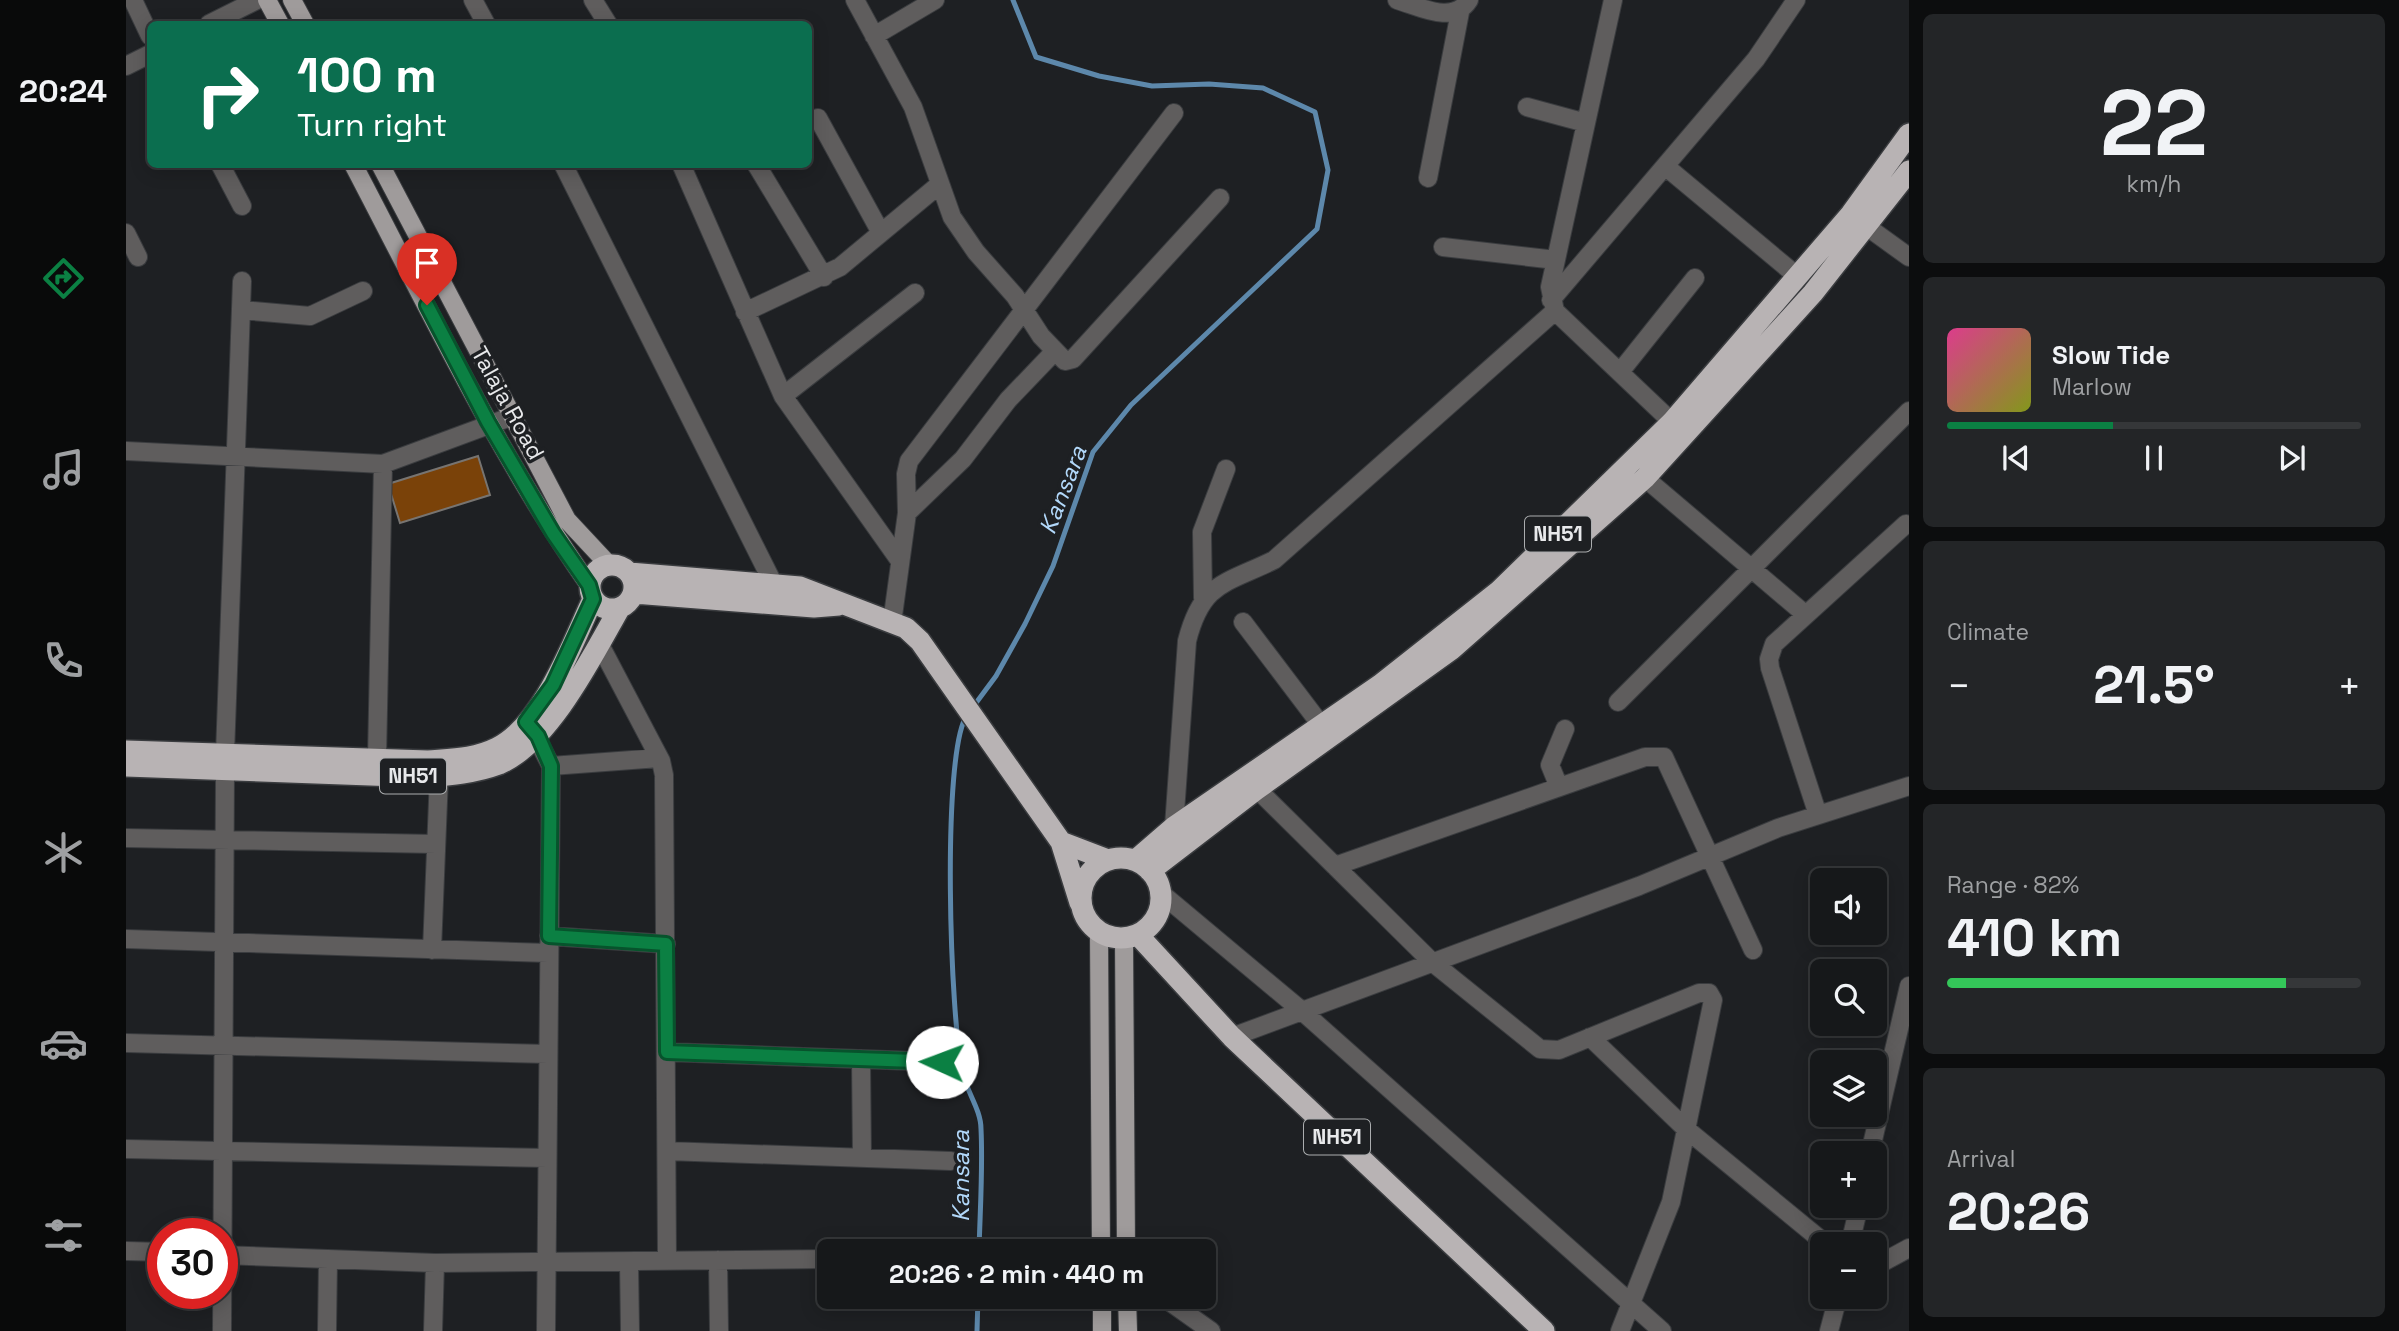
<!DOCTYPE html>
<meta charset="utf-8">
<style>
:root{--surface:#16181a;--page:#232527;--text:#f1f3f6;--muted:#9ea0a2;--line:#353739;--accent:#0b8043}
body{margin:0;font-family:"Space Grotesk",sans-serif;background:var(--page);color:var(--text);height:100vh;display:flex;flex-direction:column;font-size:26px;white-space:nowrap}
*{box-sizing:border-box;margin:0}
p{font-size:23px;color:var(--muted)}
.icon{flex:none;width:38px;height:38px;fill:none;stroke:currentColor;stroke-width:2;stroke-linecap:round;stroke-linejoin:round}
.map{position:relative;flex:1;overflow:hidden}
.drawer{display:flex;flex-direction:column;gap:14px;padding:14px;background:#0c0d0e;width:490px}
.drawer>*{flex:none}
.banner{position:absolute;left:21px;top:21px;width:665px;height:147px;border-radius:10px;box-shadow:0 4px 18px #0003,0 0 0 2px var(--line);background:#0b6e4f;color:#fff;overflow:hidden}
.buttons{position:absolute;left:1684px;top:868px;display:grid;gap:14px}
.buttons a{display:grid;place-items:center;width:77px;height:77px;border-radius:10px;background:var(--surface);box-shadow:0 4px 18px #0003,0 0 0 2px var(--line);font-size:35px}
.speed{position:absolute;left:21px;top:1218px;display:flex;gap:14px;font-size:35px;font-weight:700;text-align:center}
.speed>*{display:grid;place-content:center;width:91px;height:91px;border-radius:50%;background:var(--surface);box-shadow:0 4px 18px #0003,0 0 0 2px var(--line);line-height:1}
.speed .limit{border:10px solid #d22;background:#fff;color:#111}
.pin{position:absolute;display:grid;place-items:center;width:60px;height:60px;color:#fff;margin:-72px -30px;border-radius:50% 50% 50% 0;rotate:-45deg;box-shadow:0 0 7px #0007}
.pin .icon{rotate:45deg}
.me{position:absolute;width:77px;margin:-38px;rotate:272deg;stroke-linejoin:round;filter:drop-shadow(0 0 5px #0008)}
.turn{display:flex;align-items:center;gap:24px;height:147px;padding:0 35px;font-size:32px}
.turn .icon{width:91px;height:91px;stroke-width:2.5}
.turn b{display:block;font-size:49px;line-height:60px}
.big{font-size:52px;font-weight:800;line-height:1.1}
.drawer .widget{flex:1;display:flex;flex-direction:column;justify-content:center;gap:10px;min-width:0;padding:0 24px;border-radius:10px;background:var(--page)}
.drawer .dial{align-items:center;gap:0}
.dial b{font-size:91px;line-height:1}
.song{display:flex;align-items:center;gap:21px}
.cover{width:84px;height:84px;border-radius:10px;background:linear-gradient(135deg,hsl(330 70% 55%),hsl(70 70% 35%))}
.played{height:7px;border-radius:4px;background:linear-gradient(90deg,var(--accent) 40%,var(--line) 40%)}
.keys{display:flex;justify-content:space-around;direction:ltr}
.heat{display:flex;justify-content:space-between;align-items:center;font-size:38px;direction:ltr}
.charge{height:10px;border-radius:5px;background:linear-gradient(90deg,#34c759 82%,var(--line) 0)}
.trip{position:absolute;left:691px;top:1239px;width:399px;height:70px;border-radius:10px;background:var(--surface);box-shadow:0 4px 18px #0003,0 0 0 2px var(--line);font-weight:800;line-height:70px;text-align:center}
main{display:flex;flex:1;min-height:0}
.menu{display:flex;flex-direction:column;width:126px;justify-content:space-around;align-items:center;background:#090a0a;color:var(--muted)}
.menu .icon{width:49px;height:49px}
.menu .active{color:var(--accent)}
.menu b{font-size:32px;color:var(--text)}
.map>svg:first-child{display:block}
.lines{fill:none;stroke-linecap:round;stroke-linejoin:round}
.stream{stroke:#5d88ab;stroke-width:5}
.building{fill:#7a4209;stroke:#777471;stroke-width:2}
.minor-casing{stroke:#3a3c3f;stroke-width:20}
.major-casing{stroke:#3a3c3f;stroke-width:20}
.highway-casing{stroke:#3a3c3f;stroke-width:24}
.minor{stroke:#5f5d5d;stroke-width:18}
.major{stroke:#9f9b9b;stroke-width:18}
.highway{stroke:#b8b3b4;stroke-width:21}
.route-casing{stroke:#07532c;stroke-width:18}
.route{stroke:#0b8043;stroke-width:12}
.labels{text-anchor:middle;stroke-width:7;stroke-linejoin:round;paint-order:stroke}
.shield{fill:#1e2023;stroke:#abadaf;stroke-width:2}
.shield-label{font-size:21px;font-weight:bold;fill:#e8e9eb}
.street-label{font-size:23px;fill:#e8e9eb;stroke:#1e2023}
.water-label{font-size:24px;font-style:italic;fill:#b2d8fa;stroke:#1e2023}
</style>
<main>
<nav class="menu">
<b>20:24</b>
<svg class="icon active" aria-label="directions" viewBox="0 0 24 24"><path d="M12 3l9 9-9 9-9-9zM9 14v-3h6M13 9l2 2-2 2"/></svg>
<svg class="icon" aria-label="music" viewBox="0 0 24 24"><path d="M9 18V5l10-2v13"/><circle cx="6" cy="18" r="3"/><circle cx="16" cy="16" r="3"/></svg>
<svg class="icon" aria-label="phone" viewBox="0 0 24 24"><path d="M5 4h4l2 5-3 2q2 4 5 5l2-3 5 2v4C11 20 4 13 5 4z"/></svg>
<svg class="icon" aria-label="climate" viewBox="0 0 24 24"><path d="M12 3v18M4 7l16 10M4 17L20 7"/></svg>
<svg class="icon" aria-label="car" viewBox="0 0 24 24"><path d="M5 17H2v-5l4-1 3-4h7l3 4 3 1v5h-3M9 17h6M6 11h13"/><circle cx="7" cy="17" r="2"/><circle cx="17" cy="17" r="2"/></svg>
<svg class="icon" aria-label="filters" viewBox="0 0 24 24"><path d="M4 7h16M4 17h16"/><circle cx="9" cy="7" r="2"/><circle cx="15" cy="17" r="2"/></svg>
</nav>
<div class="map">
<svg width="1783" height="1331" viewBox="0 0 1783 1331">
<rect width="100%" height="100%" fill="#1e2023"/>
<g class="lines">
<path class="stream" d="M847 707 870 676 899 624 927 566 967 452 1005 405 1191 229 1202 170 1189 112 1137 88 1083 84 1026 86 973 76 910 57 887 0
M841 715C815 752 824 1023 837 1074 841 1092 855 1110 855 1129 857 1169 854 1211 853 1251
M851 1331 852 1297"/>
</g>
<path class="building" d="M352 456 364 495 274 523 262 484Z"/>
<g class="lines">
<defs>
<path id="minor" d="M7 0 24 36
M347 0 360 24
M467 0 482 24
M729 0 787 107 826 217 850 252 889 296 915 336 939 361 947 359 1094 198
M1271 0C1295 7 1327 25 1343 0
M1487 0 1424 287 1429 311 1546 422
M83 24 131 0
M748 36 809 0
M0 66 24 54
M1401 107 1460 123
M692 118 755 233
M94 164 116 206
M437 164 648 585
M555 164 657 396 774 561
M630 164 698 277
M1539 166 1671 276
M1302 178 1334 12
M1729 218 1783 257
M0 233 12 257
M1317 247 1430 260
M1425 300 1630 59 1670 0
M115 310 184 316 237 291
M619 312 714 267 814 184
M1494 372 1569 278
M657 396 789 293
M0 451 257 464 251 758
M257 464 387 416
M1519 478 1680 615
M781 513 780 474 783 461 1048 113
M1077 598 1076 532 1100 469
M1117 622 1195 725
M766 623 781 513 837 459 882 400 928 352
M473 643 535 761 538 775 541 1261
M1492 702 1783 411
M405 727 425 766 420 1331
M99 754 116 281
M425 766 533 758
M1433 787 1424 765 1439 729
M1131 789 1306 962 1414 1049 1433 1050 1573 993H1583L1587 1000 1545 1202 1494 1331
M1692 815 1644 668 1643 659 1648 644 1780 524
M1048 827 1061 641C1076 582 1099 584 1148 560L1429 311
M0 838 310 844
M1209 866 1519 757H1538L1627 950
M1036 894 1176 1011 1536 1331
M423 936 540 944
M0 939 422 953
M306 950 313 776
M1106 1037 1513 886 1652 828 1783 786
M1464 1037 1560 1129 1700 1244
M0 1043 422 1054
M541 1052 816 1062
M735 1059 736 1158
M0 1149 421 1158
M541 1151 825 1161
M1744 1153 1783 986
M1724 1244 1733 1206
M0 1251 37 1252
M96 1255 309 1263 704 1259
M592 1260 593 1331
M503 1262 504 1331
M1748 1267 1783 1248
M1037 1297 1085 1331
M96 1331 99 770
M201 1331 202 1259
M307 1331 309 1263
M1703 1331 1712 1297"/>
<path id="major" d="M141 0 154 24
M166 0 179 24
M227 164C302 307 371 453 463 585
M254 164 441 520 483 565
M973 933 975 1251
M998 938 1000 1251
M976 1297V1331
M1001 1297 1002 1331"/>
<path id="highway" d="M464 587a22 22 0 1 1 44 0a22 22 0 1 1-44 0Z
M503 573 674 587 780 628 794 641 935 842 954 903
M508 593 688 607 713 605
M0 751 302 761C326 759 349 759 371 748 417 725 446 644 467 599
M0 766 299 777C324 775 349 773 373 764 423 743 467 655 493 609
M935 842 982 860
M955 898a40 40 0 1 1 80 0a40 40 0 1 1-80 0Z
M1011 859 1048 827 1254 685 1373 591 1546 422 1725 214 1783 134
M1024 871 1131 789 1326 649 1519 478 1687 293 1783 171
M1012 935 1106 1037 1418 1331"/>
</defs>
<use href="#minor" class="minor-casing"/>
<use href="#major" class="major-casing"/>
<use href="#highway" class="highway-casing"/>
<use href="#minor" class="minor"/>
<use href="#major" class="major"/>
<use href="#highway" class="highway"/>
</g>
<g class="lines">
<defs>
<path id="route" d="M301 305 362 422 427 533 463 585 467 599 427 685 400 722 412 736 425 766 423 936 540 944 541 1052 816 1062"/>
</defs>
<use href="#route" class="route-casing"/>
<use href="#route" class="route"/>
</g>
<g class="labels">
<g class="shield">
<rect x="1399" y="516.5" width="66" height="35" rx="5"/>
<rect x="254" y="758.5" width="66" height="35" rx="5"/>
<rect x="1178" y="1119.5" width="66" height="35" rx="5"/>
</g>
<g class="shield-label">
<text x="1432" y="541">NH51</text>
<text x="287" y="783">NH51</text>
<text x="1211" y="1144">NH51</text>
</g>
<g class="street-label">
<text transform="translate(382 403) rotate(61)" y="8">Talaja Road</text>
</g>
<g class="water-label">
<text transform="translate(937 490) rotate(-69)" y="8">Kansara</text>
<text transform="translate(835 1176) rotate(-90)" y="8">Kansara</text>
</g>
</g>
</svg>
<div class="buttons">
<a><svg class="icon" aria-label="sound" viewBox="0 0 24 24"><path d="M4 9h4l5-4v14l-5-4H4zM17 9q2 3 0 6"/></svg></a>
<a><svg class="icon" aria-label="search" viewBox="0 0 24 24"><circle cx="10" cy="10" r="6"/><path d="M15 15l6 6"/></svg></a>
<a><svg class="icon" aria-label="layers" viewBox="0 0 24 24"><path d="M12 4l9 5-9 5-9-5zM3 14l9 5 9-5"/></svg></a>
<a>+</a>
<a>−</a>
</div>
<div class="speed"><div class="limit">30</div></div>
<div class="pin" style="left:301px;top:305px;background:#d93025"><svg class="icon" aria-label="arrive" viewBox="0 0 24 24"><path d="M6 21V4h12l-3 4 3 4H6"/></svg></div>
<svg class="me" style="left:816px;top:1062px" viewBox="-20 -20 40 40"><circle r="19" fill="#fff"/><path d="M0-13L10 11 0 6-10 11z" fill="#0b8043"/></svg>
<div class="trip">20:26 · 2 min · 440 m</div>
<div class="banner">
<div class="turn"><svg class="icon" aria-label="right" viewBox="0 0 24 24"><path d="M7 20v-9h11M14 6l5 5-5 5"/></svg><div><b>100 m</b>Turn right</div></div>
</div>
</div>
<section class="drawer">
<div class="widget dial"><b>22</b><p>km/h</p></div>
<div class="widget">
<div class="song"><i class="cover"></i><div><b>Slow Tide</b><p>Marlow</p></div></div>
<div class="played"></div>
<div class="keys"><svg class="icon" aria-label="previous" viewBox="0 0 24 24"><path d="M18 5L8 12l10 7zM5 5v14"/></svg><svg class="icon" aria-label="pause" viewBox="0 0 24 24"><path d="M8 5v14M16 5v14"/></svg><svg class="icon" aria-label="next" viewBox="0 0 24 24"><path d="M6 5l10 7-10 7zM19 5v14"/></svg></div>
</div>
<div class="widget"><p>Climate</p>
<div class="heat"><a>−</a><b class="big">21.5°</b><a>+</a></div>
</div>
<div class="widget"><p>Range · 82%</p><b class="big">410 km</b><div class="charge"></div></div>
<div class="widget"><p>Arrival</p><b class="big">20:26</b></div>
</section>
</main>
